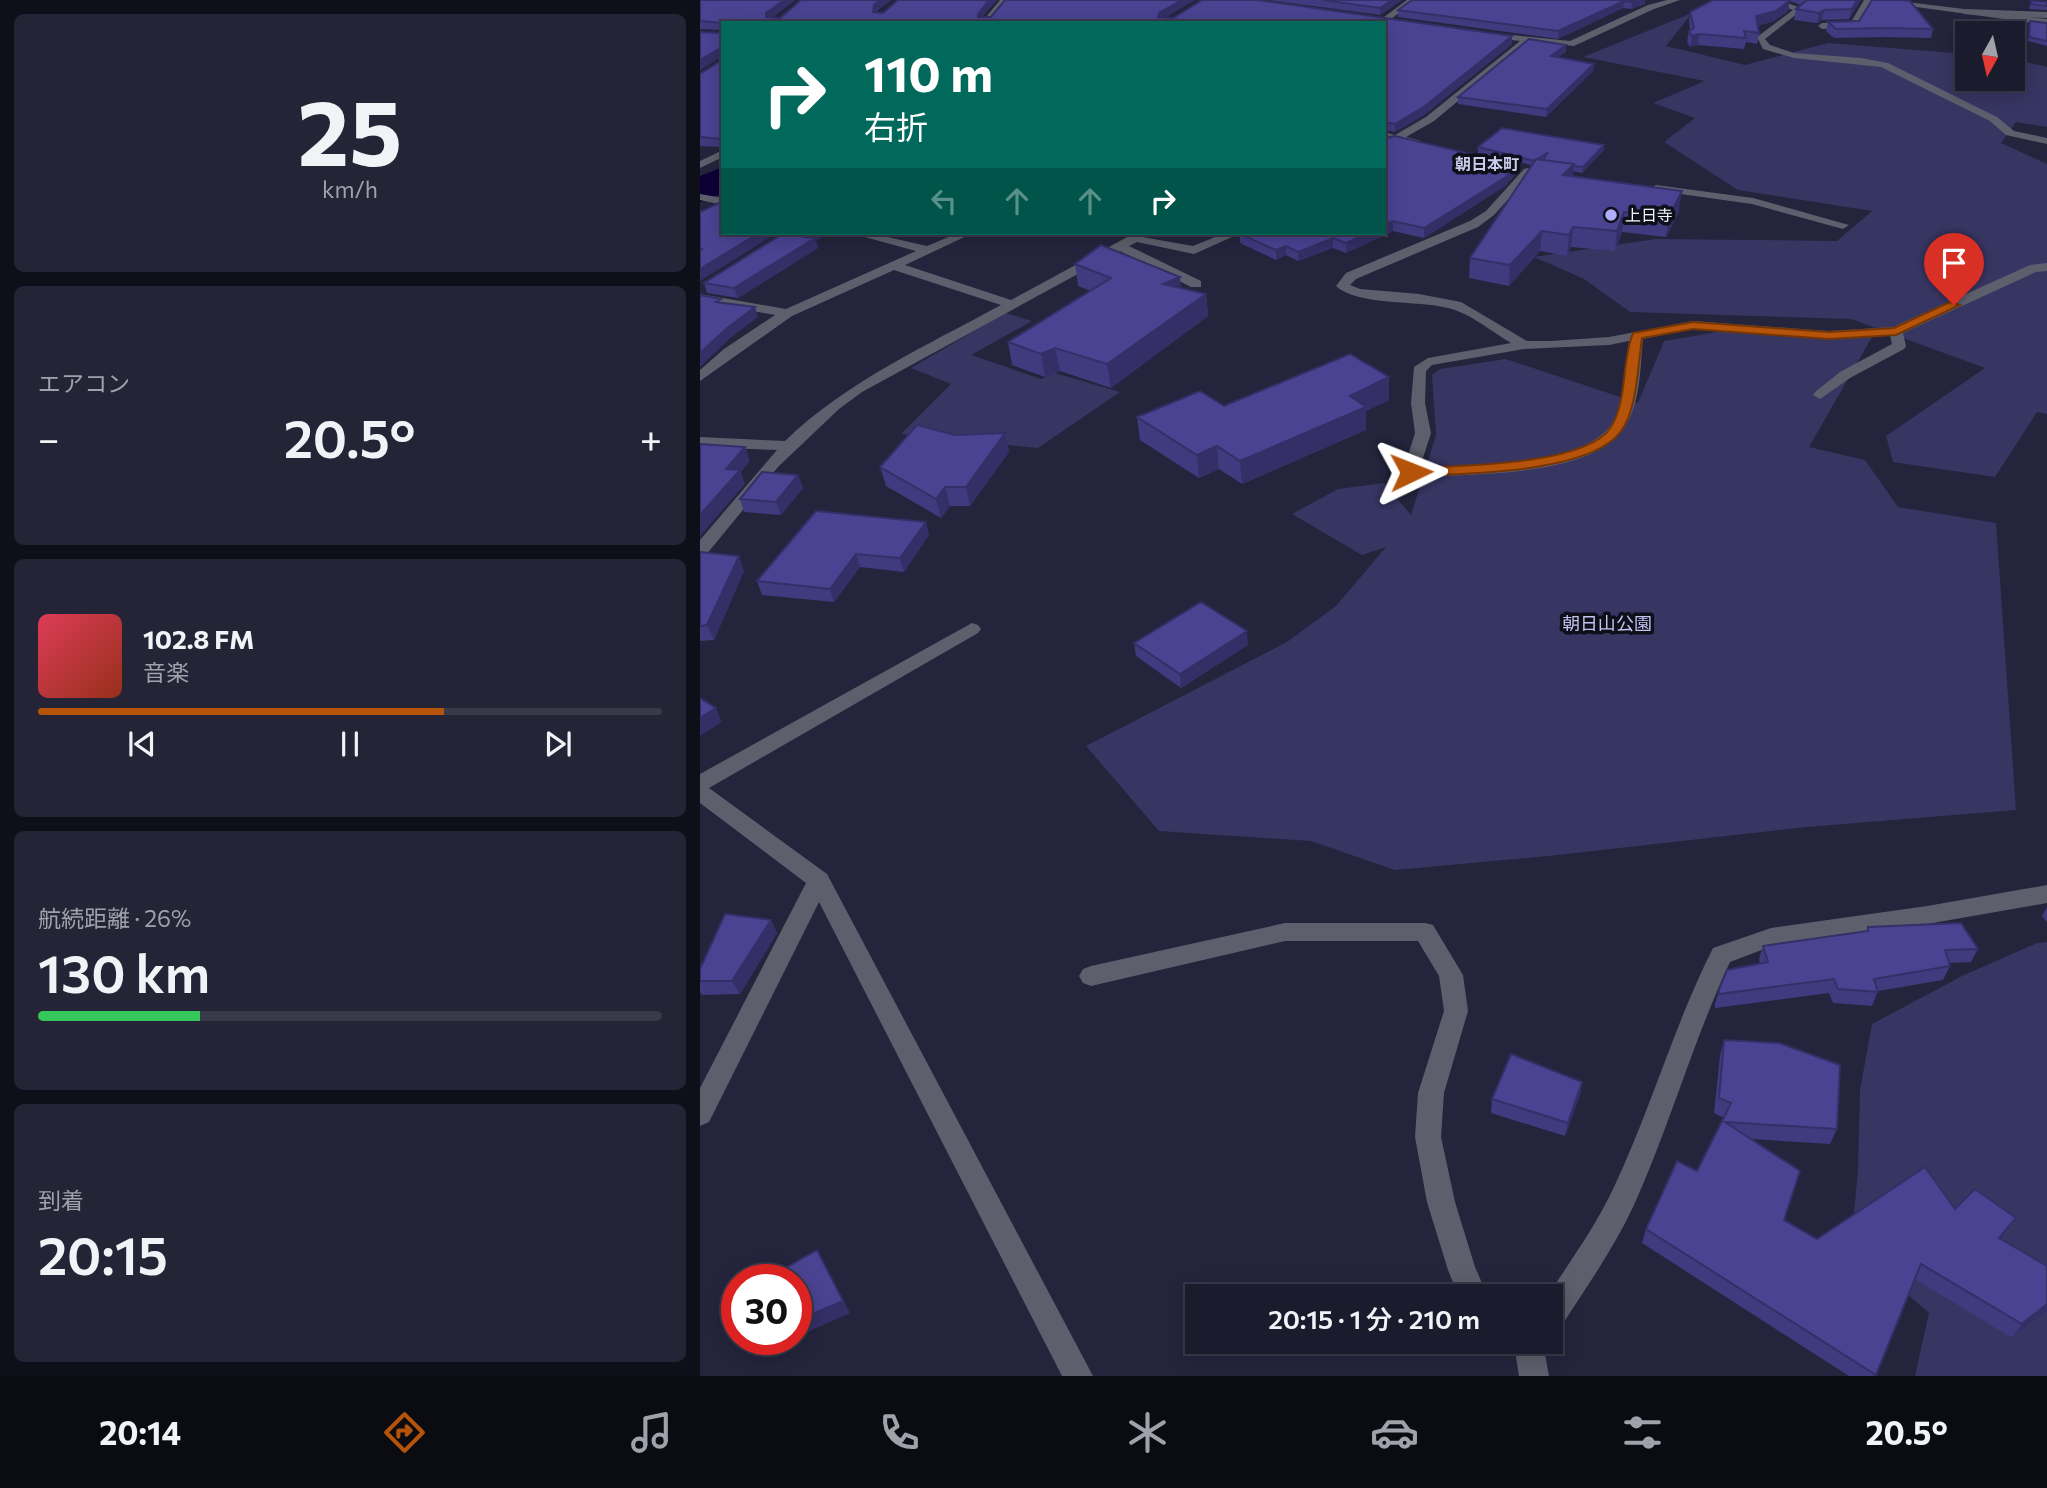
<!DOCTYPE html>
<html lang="ja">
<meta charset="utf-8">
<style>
:root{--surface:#1b1b2e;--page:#242436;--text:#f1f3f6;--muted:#a0a1aa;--line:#39394a;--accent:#b45309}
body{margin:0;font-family:Commissioner,"Noto Sans JP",sans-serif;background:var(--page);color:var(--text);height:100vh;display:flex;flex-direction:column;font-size:26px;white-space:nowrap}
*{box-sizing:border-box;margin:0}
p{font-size:23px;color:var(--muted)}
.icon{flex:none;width:38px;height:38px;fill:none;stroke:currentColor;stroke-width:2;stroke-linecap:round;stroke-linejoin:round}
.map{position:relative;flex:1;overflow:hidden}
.sheet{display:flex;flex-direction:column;gap:14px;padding:14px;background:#0f0f19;width:700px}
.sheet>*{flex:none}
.top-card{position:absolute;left:21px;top:21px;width:665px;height:214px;border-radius:0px;box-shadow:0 4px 18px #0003,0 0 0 2px var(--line);background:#00695c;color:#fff;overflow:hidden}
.needle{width:46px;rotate:188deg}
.fabs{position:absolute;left:1255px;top:21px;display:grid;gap:14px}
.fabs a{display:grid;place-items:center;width:70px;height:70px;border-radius:0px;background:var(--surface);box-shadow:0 4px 18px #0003,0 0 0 2px var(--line);font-size:35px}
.speed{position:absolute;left:21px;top:1264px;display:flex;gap:14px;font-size:35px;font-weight:700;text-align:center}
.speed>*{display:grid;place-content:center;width:91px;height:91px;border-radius:50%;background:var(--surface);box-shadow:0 4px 18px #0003,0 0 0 2px var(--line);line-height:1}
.speed .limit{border:10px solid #d22;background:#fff;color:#111}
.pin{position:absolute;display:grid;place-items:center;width:60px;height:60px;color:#fff;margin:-72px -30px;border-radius:50% 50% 50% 0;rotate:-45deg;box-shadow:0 0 7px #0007}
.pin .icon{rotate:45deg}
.me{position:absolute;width:77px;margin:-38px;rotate:88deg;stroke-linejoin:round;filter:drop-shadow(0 0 5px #0008)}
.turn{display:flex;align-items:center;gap:24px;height:147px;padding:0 28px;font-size:32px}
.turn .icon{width:91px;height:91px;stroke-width:2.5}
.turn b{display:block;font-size:49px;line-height:60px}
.lanes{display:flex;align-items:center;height:66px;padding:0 28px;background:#0003;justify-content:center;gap:35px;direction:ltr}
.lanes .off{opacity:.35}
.big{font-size:52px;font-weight:600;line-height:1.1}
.sheet .tile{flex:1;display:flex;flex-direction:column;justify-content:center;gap:10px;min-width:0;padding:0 24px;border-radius:10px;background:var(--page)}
.sheet .dial{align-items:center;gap:0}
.dial b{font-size:91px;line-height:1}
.song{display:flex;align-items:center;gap:21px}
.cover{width:84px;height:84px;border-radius:10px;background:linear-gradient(135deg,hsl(350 70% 55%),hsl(10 70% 35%))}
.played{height:7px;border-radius:4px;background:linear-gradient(90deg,var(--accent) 65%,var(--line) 65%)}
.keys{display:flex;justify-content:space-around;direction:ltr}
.heat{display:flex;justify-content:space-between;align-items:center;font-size:38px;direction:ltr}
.charge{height:10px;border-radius:5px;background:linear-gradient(90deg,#34c759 26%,var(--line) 0)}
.trip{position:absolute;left:485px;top:1284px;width:378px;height:70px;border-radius:0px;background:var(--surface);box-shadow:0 4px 18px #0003,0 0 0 2px var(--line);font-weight:600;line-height:70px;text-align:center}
.tabs{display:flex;height:112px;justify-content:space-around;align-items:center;background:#0b0b12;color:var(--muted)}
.tabs .icon{width:49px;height:49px}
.tabs .active{color:var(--accent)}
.tabs b{font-size:32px;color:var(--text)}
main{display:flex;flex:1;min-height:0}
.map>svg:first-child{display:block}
.green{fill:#373562}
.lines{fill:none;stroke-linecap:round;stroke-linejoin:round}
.river{fill:#0d0036;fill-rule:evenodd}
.minor{fill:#5e5f6c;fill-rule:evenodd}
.tertiary{fill:#5e5f6c;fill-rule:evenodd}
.wall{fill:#403a7e}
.shaded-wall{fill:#342f66}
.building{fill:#4a4392;stroke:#342f66;stroke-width:2}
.route{fill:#b45309;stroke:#753606;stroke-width:2}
.poi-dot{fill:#aeaefb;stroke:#0f0f1a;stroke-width:2.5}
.labels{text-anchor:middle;stroke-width:7;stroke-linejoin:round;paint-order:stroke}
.far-neighbourhood-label{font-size:16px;font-weight:bold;fill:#caccec;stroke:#0f0f1a}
.far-poi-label{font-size:16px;fill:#f3f4fe;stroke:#0f0f1a;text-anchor:start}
.park-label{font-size:18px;fill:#c2c3f0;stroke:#0f0f1a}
</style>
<main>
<section class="sheet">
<div class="tile dial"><b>25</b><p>km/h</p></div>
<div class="tile"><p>エアコン</p>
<div class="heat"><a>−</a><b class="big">20.5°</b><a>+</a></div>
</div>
<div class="tile">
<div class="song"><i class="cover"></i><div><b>102.8 FM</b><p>音楽</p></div></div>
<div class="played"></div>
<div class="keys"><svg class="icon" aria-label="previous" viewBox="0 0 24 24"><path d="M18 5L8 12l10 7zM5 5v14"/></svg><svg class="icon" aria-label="pause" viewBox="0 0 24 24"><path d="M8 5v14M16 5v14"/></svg><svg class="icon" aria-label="next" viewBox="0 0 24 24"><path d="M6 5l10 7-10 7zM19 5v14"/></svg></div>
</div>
<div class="tile"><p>航続距離 · 26%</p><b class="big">130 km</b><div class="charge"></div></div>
<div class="tile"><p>到着</p><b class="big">20:15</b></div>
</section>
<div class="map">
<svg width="1347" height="1376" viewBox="0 0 1347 1376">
<rect width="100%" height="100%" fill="#24243d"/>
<path class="green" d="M992 13 966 46 1045 65 1128 43 1267 54V79H1312L1313 59 1347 67V127L1316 122 1301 143 1347 164V414L1337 412 1295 477 1193 462 1186 436 1285 368 1151 319 930 312 884 279 834 257 956 239 1137 241 1172 211 1038 190 964 142 995 118 953 103 1005 81 883 57Z
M305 313 332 321 271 355 341 379 355 373 420 392 338 448 201 434 251 384 211 368Z
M1023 331 1127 338 1172 337 1109 447 1165 460 1198 507 1296 523 1316 810 1107 827 848 856 695 870 611 841 459 831 386 746 587 642 636 606 686 547 662 555 592 514 638 489 684 483 711 515 736 435 732 375 740 369 806 359 938 403 964 341Z
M1347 942V1376H1215L1229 1313 1151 1245 1158 1170 1160 1090 1172 1024 1262 976 1337 943Z"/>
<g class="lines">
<path class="river" d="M23 167V193L0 202V176Z"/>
<path class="minor" d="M300 0H309L290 23H281Z
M707 0H717L684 24 676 23Z
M967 0H980L954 9 874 46 829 42 734 121 706 137 721 141V145L698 142 690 145 685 142 688 139 684 138V132L695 135 726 117 820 41 786 37 782 34 783 32 870 41 948 5Z
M1067 0H1080L1103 9 1065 39 1070 45 1094 53 1161 58 1188 63 1297 117 1314 131 1347 138V144L1306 135 1290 121 1181 67 1094 58 1063 49 1057 37 1093 10Z
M1164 0H1172L1157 27 1122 29 1118 26 1122 23 1151 22Z
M1266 9 1347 12V18L1263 14Z
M23 150V157L0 168V161Z
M828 168 832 169V173L794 215 778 227 656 279 650 285 660 289 719 294 761 302 827 341H851L909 337 993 321 1129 331 1193 327 1330 265 1347 263V271L1336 272 1203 333 1206 346 1204 349 1150 378 1120 399 1113 395 1115 392 1140 372 1192 344 1190 335 1129 339 993 329 943 339C940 368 941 406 922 431 889 474 785 474 735 476 722 476 705 480 692 477L690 474 692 471 704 468 715 433 711 403 714 367 728 358 811 343C792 332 770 313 748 308 718 300 657 306 636 286L646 273 770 221 786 211 824 169ZM929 341C926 367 927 403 911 425 879 468 769 465 720 467L731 433 725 403 726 371 732 365 824 349 909 345Z
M956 185 1053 198 1149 225 1143 229 1052 204 952 190 950 188Z
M0 194 23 198V205L0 200Z
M150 233H170L227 246 258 233H273L205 265 311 300 431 235 493 246 525 233H541L494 254 437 242 429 246 501 281V287H491L420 251 162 392 139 409 78 467 6 555 0 556V540L77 450 0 447V437L85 441C147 381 226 346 301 305L194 270 92 316 0 381V370L24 349 75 315 0 302V294L86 309 216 251Z
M272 623 278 625 281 629 278 633 9 788 127 874 393 1376H362L119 902 9 1122 0 1126V1088L106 883 0 803V774Z
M1347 885V903L1227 924 1072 946 1030 962C993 1041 970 1125 934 1205 914 1248 886 1288 860 1328L850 1332V1297H847C870 1261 896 1226 914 1187 951 1109 974 1025 1013 948L1071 928 1227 906Z
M585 923H725L733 925 763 975 768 1011 744 1093 741 1137 755 1202 775 1267 788 1297H759L748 1270 727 1202 715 1137 718 1093 744 1011 739 976 718 941H585L391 986 383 983 379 976 383 969 391 966Z
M850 1341 851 1342 845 1354 849 1376H819L815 1351 819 1342Z"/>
<path class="tertiary" d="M1166 0H1190L1347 19V25Z"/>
</g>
<path class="wall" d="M0 0H95L73 17 80 18 101 0H191L175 12 183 13 198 0H297L282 17H291L305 0H495L465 17 473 18 502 0H557L812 36V44L724 115 695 132 684 130V23H23V30L0 29Z
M568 0H702L680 15Z
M945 0V4L931 9 923 8 858 39 698 17V10Z
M1013 0H1161L1149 19 1122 20 1117 23 1094 20 1096 9 1101 5 1089 1 1088 11 1074 21 1058 26 1059 33 1057 44 1046 42 1044 49 998 45 990 47 987 42 989 31 990 30 989 22 990 12Z
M1331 1 1347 2V10L1329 9Z
M1330 21 1347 23V46L1328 41 1329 25Z
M1128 22 1233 29 1231 38 1184 37 1134 38 1126 31Z
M23 31V147L0 146V74L22 60V56L0 70Z
M866 45V52L858 57 893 71 846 117 758 104V97Z
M686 138 816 174 805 186 724 238 693 231 646 253 633 248 598 261 586 255 576 260 540 243V234L684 233Z
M778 147 904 150 882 173 873 171V177L979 211 966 237 922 232 915 251 871 247 867 256 840 251 809 286 769 278 770 258 831 165 778 153Z
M84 233H128L116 240 118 248 38 298 7 293 4 283Z
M375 264 506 294 508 316 411 388 360 371 345 377 312 365 308 342 391 291 378 286Z
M689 400 666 411V430L542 484 519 469 499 478 440 440 437 417 524 406Z
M305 433 309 452 270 506H250L241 518 186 486 180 467 255 435Z
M98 475 103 488 81 515 44 512 40 499Z
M116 511 229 535 204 572 160 567 134 602 62 595 57 581Z
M0 552 44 571 14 640 0 641Z
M434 643 548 645 481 688 436 656Z
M1347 907V922L1342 916Z
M71 920 77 933 40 994 2 995 0 992V969Z
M1168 927 1278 949 1271 962 1249 963 1250 966 1243 980 1178 991 1172 1006 1133 1003 1129 993 1015 1008V1004L1019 990 1060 964 1059 959 1063 946 1166 931Z
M1024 1040 1137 1129 1130 1144 1051 1139 1084 1220 1117 1239 1255 1209 1316 1218 1301 1239 1347 1310 1312 1338 1215 1279 1175 1376H1149L942 1243 946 1229 997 1171 1024 1118 1014 1113 1020 1056Z
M882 1082 880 1095 865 1136 791 1113 792 1099Z"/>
<path class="shaded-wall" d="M84 0H95L68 21 66 17V13Z
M180 0H191L173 12 174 5Z
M289 0H297L279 21 278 14Z
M482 0H495L460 21 458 17 459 13Z
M692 0H702L680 15V8Z
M937 0H945V4L931 9 932 2Z
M1090 0 1088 11 1074 21 1054 27 1056 16Z
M1157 0H1161L1149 19 1152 9Z
M924 1 923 8 858 39V31Z
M1124 10 1122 20 1117 23 1119 13Z
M999 34 998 45 990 47 992 36Z
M812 36V44L724 115 695 132V124Z
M866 45V52L850 63 851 56Z
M21 48 23 56 0 70V60Z
M894 64 893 71 846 117 847 109Z
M904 145V150L882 173 883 167Z
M874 164 872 183 863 175Z
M817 165 816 174 805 186 724 238V228Z
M982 191 979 211 966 237 969 217Z
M924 212 922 232 915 251 917 231Z
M693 221V231L646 253V243L668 233H684V225Z
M873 227 871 247 867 256 869 235Z
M842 231 840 251 809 286 810 265Z
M59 233H77L0 281V269Z
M110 233H128L116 240 118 248 38 298 34 288Z
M633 238V248L598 261V252Z
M586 246V255L576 260V250Z
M480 277 482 299 463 284Z
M506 294 508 316 411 388 407 364Z
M55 307 58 317 29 339 0 367V353L26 329Z
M355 348 360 371 345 377 341 354Z
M689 377V400L666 411V430L542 484 540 461 650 396Z
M305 433 309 452 270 506 266 487Z
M517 446 519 469 499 478 497 455Z
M45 447 50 461 41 472 45 484 0 536V515L26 469Z
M98 475 103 488 81 515 76 502Z
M245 487 250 506 241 518 236 499Z
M226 522 229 535 204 572 200 558Z
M156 554 160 567 134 602 130 589Z
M39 556 44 571 14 640 7 625Z
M547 631 548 645 481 688 480 674Z
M16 708 22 722 0 736V718Z
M71 920 77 933 40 994 32 981Z
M882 1082 880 1095 865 1136 868 1123Z
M1316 1218 1306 1232 1290 1253 1299 1238Z
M117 1250 150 1313 96 1337V1321Z
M1347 1304V1310L1312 1338 1322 1324Z
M55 1339H91L55 1354 46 1342Z"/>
<path class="building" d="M0 0H84L66 13V17L80 18 101 0H180L174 5 173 12 183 13 198 0H289L278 14V17H291L305 0H482L459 13 458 17 473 18 502 0H557L812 36 725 106 695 124 684 122V23H23V24V23L0 21Z
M622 0H692L680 8Z
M712 0H937L932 2 924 1 858 31 698 10Z
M1013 0H1090L1076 11 1056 16 1059 33 1044 31 1046 38 999 34 992 36 989 31 994 28 990 12Z
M1107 0H1157L1152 9 1124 10 1119 13 1096 9Z
M1172 0H1204L1210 1 1233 29 1186 28 1136 29 1128 22 1159 21Z
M1331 1 1347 2V6L1331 4Z
M1330 21 1347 23V41L1329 37Z
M23 31V139L0 137V74L22 60 21 48 0 60V32L21 33Z
M829 39 866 45 851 56 894 64 847 109 758 97Z
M802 128 904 145 883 167 874 166V164L843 160 848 152 838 159H836L835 161 778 147Z
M684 134 686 138 695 136 817 165 806 177 724 228 693 221 684 225Z
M836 159 874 164 863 175 982 191 969 217 924 212 917 231 873 227 869 235 842 231 810 265 770 258Z
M23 201V233H59L0 269V250L3 249H0V212Z
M84 233H110L104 237 115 238 34 288 4 283Z
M542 233H668L646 243 633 238 598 252 586 246 576 250 540 234Z
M401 245 480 277 463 284 506 294 407 364 355 348 341 354 308 342 411 278 375 264Z
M0 295 21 299 16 302 55 307 26 329 0 353Z
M650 354 689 377 650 396 666 407 540 461 517 446 497 455 437 417 500 391 524 406Z
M217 425 255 435 305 433 266 487H245L236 499 180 467Z
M0 444 45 447 26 469 40 470 0 515Z
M62 472 98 475 76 502 40 499Z
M116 511 226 522 200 558 156 554 130 589 57 581Z
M0 552 39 556 7 625 0 626Z
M501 602 547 631 480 674 434 643Z
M0 698 16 708 0 718Z
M25 914 71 920 32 981H0V969Z
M1261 923 1278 949 1245 950 1250 966 1174 979 1178 992 1138 989 1134 979 1019 994V990L1027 970 1068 962 1063 946 1168 931V927Z
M1024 1040 1079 1043 1140 1065 1137 1129 1025 1122 1100 1171 1084 1220 1117 1239 1225 1167 1255 1209 1275 1189 1316 1218 1299 1238 1347 1266V1304L1322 1324 1221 1264 1176 1375 946 1229 977 1161 997 1171 1031 1103 1019 1098Z
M811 1054 882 1082 868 1123 792 1099Z
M117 1250 143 1301 96 1321V1279H66Z
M37 1296V1323L26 1302Z
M45 1339H55L46 1342Z"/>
<path class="route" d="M1250 302 1260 305 1196 335 1129 339 993 329 942 338C938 364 937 411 921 431 891 474 760 474 711 476L704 472 711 468C754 466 887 466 911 427 928 399 921 362 933 333L993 322 1129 332 1194 328Z"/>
<circle class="poi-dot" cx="911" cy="215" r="7"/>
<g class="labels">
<g class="far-neighbourhood-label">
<text x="787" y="170">朝日本町</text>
</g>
<g class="far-poi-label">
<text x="925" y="221">上日寺</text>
</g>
<g class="park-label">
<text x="907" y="630">朝日山公園</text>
</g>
</g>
</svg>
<div class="fabs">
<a><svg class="needle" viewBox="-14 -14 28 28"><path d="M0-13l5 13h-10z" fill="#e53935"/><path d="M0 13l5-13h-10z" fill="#a0a1aa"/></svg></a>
</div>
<div class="speed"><div class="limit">30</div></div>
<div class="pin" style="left:1254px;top:305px;background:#d93025"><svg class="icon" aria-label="arrive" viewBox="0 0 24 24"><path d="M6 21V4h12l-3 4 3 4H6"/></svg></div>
<svg class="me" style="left:711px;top:472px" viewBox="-20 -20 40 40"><path d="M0-17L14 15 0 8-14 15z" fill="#b45309" stroke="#fff" stroke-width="4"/></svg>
<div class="trip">20:15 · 1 分 · 210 m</div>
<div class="top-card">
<div class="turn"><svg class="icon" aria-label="right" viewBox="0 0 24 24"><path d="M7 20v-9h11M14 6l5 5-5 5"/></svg><div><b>110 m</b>右折</div></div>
<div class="lanes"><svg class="icon off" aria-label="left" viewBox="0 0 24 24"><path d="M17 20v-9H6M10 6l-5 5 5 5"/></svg><svg class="icon off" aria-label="ahead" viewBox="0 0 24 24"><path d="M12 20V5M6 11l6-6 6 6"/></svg><svg class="icon off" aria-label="ahead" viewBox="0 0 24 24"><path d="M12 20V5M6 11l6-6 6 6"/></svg><svg class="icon" aria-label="right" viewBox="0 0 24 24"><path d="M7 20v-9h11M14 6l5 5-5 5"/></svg></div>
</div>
</div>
</main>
<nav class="tabs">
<b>20:14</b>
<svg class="icon active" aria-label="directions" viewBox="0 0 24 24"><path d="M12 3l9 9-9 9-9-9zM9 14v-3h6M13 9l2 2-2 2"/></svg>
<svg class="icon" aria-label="music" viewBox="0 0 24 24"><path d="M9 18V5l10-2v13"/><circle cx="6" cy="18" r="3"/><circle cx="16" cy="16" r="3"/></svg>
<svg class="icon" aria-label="phone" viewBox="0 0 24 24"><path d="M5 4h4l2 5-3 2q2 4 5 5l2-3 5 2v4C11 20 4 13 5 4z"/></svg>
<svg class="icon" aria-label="climate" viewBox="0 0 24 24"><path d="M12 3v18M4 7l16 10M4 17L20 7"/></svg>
<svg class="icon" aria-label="car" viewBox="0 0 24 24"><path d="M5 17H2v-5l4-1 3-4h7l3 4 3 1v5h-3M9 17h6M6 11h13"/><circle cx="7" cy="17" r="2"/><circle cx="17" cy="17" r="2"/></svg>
<svg class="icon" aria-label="filters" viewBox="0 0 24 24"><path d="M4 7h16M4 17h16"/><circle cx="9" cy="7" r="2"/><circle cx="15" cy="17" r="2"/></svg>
<b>20.5°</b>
</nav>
